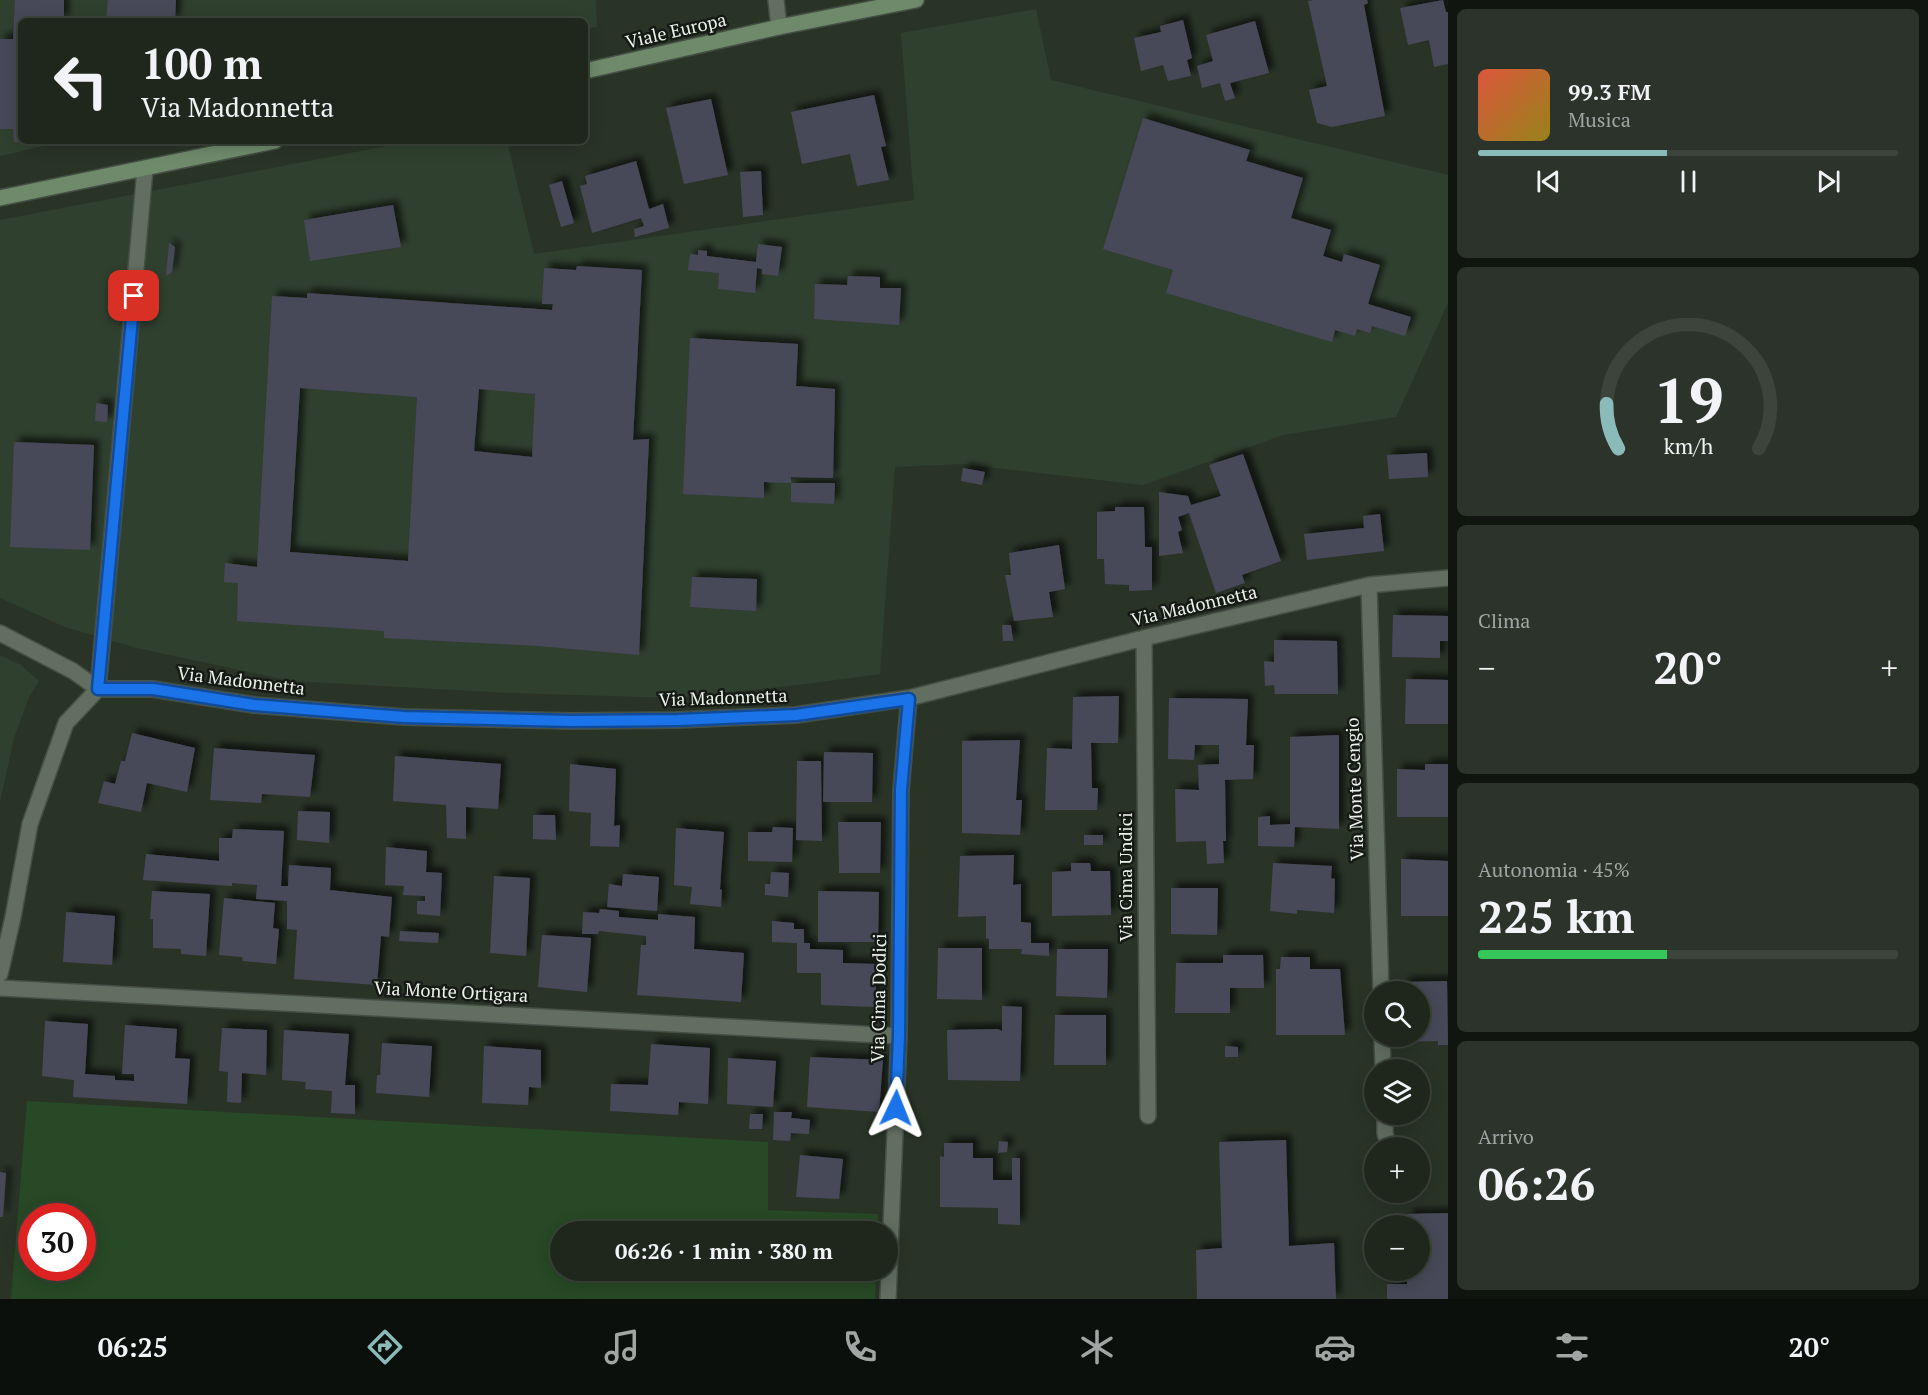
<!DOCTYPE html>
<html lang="it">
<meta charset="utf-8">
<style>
:root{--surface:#1f271d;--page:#2c332a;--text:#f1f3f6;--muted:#a1a5a4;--line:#3c443b;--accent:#8bbbb9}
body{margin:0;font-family:"PT Serif",serif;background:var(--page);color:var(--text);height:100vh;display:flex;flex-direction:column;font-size:22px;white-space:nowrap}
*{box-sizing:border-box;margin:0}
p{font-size:20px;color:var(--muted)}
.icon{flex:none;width:33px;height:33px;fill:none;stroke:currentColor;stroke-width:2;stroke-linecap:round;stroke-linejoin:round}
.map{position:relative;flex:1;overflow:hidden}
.drawer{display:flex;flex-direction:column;gap:9px;padding:9px;background:#111510;width:480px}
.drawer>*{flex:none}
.guide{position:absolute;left:18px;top:18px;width:570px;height:126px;border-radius:9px;box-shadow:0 3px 15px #0003,0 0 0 2px var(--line);background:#1f271d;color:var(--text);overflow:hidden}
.buttons{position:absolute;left:1364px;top:981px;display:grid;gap:12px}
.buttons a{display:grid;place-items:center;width:66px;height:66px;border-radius:50%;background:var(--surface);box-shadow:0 3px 15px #0003,0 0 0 2px var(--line);font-size:30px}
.speed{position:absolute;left:18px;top:1203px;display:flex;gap:12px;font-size:30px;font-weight:700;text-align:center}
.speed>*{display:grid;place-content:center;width:78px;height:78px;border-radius:50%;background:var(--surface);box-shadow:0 3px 15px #0003,0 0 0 2px var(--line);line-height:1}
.speed .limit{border:9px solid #d22;background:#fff;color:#111}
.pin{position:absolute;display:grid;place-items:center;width:51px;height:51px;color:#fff;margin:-26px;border-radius:12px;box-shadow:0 3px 9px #0006}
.me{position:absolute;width:66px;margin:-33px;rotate:2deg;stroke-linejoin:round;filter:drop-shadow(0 0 4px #0008)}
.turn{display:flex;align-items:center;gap:21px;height:126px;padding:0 24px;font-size:27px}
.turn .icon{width:78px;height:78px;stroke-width:2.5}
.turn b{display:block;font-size:42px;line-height:51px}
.big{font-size:45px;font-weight:700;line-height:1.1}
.drawer .tile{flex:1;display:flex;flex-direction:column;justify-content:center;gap:9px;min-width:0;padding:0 21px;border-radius:9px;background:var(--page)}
.drawer .dial{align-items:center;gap:0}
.dial svg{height:156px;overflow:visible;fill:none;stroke:var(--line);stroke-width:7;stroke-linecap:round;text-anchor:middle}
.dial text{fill:var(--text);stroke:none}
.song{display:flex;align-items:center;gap:18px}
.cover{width:72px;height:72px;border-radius:9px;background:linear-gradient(135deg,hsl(10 70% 55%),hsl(50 70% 35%))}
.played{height:6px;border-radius:3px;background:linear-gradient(90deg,var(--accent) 45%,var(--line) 45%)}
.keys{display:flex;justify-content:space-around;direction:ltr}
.heat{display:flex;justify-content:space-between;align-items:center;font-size:33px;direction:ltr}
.charge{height:9px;border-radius:4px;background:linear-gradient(90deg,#34c759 45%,var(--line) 0)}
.trip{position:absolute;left:550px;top:1221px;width:348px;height:60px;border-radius:30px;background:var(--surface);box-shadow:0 3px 15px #0003,0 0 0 2px var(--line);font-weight:700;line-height:60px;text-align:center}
.tabs{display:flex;height:96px;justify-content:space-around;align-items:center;background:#0c100c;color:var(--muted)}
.tabs .icon{width:42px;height:42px}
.tabs .current{color:var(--accent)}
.tabs b{font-size:27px;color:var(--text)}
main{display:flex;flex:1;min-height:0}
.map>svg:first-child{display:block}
.built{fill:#30402f}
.green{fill:#274925;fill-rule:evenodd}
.building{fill:#474959;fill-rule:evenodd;filter:url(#shadow)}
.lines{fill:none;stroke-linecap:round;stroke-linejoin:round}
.service-casing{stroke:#464f45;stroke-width:18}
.minor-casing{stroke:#464f45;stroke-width:18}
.secondary-casing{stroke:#464f45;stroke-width:18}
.service{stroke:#616e60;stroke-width:15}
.minor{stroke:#616e60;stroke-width:15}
.secondary{stroke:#6e8a6b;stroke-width:15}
.route-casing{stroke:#114b97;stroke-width:15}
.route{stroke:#1a73e8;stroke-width:10}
.labels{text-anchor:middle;stroke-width:5;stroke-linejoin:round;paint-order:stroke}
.street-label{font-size:18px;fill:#ecf3eb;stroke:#151a14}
</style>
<main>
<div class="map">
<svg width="1448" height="1299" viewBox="0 0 1448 1299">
<defs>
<filter id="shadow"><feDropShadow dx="5.5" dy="-5.5" stdDeviation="3" flood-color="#0009"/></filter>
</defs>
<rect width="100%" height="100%" fill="#293427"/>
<path class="built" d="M0 0H596L597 27 585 29V21H21V141H66L0 156Z
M1036 9 1051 80 1448 175V303L1396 417 1283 435 1143 485 962 464 895 467 880 674 797 685 678 698 511 693 291 681 137 648 65 627 0 598V220L413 141H507L534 254 914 200 901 33Z
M0 655 21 665 39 681 29 697 14 738 0 802Z"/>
<path class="green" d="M27 1101 768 1142V1210L878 1214 877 1231 561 1232V1270L876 1271 875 1299H11ZM32 1216H82V1268H32Z"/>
<path class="building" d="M15 0H64V21H21V142H14L13 129H0V39H13Z
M108 0H176L175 21H106Z
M1314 0H1367L1368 3 1364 5 1385 116 1332 127 1317 123 1309 90 1327 86 1308 1Z
M1443 0 1446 12H1448V64L1434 67 1429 40 1408 45 1400 8Z
M1183 20 1192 58 1187 60 1191 76 1168 81 1163 65 1141 71 1134 38 1161 32 1160 26Z
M1255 21 1269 73 1230 83 1235 98 1225 101 1220 83 1202 88 1197 66 1213 61 1206 35Z
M874 95 886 146 881 147 889 180 857 186 850 154 802 164 791 112Z
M711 99 728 175 684 184 666 108Z
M1143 118 1250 150 1246 161 1303 178 1291 218 1331 230 1323 256 1342 262 1344 254 1380 265 1368 304 1411 317 1405 336 1372 326 1370 333 1357 329 1355 336 1335 330 1332 342 1166 293 1173 270 1103 249Z
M636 161 649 209 663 204 669 228 635 237 634 229 644 226 641 218 592 233 580 186 587 184 585 176Z
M761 171 763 215 743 217 740 172Z
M562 181 574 223 561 227 549 185Z
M393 205 401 247 310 261 304 220Z
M169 243 175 247 172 272 166 276Z
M758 244 782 247 778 276 762 274V269L757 268 755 293 718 289 719 273 688 270 690 254 698 255V250L707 251V256L756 262Z
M577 266 642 270 633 440 649 439 639 655 538 646 384 638V631L237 621 238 583 224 582 225 563 257 567 272 296 307 298V293L552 310 553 304H542L544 268 576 270ZM300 388 417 397 408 561 290 552ZM479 389 535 394 532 457 474 451Z
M848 276 880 277V288H901L899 325 814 319 815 284 847 285Z
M690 338 798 344 796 386 835 389 833 478 791 477V483L764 482V498L683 494Z
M96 403 108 405 107 422 95 421Z
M14 442 94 445 90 550 10 547Z
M1427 453 1428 477 1389 479 1387 455Z
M1243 454 1281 561 1242 575 1245 583 1216 593 1189 513 1178 517 1182 530 1178 532 1183 553 1159 556V492L1188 496 1191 505 1221 496 1209 465Z
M963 468 985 472 982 485 961 481Z
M791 483H835L834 504 791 502Z
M1115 507H1144L1145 547H1152V590L1129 591V585L1105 584 1104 559H1097V512L1115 511Z
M1380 514 1384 551 1307 560 1304 534 1364 528 1363 516Z
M1059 545 1065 589 1049 592 1053 617 1014 621 1005 575H1011L1009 553Z
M692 577 757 579 756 611 690 607Z
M1393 615 1448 616V641H1440V658L1392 657Z
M1002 625H1011L1013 641H1003Z
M1274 640 1337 641 1338 694H1275L1274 685 1265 686 1264 661 1274 662Z
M1406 679 1448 680V724H1405Z
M1119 696 1118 743H1091L1092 788H1098L1097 810H1045L1047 748 1072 749 1073 697Z
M1169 698 1248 699 1246 745H1254L1253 779 1225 780 1226 841H1223L1224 863 1207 864 1206 841 1176 842 1175 789 1199 790 1198 765 1219 764V745H1195L1194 760 1168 759Z
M132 733 195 748 187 792 147 783 141 812 98 803 104 781 115 784 121 761H125Z
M1339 735V829L1295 827 1294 847 1258 846V817L1270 816V825L1290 824V737Z
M1020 740 1016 800H1022L1020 835 962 833V741Z
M214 748 315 755 310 797 262 794 261 803 210 800Z
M824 752 873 753 872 802H823Z
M395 756 501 764 498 809 466 807V839L447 838 446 805 393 801Z
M797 761H821L822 841 796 840Z
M570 764 616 769 614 826 620 825 619 847 590 846 591 813 569 811Z
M1425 764H1448V817H1397V769L1425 770Z
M298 811 330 812 329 843 297 840Z
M533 815H555L556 840 533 839Z
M838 822H881L880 873H839Z
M773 827 793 828 792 862 748 861V832H772Z
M676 828 724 832 720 889 722 890 721 907 690 904 692 887 674 885Z
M233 829 284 831 281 886H288L289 865 331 868 330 890 392 897 389 937 381 936 377 985 294 979 297 930 287 929V901L256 899 257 885 232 883V886L143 880 146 854 219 861V838H232Z
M1084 835H1103V845H1084Z
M386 847 427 851 426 872 442 873 440 916 417 914V901H425V896L403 895 404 886 385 885Z
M1014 855 1013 885 1021 884V922L1031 923V943H1049V956L1021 954 1022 949H989V939L986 938V916L958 917 960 856Z
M1401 859 1448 861V916H1401Z
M1071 863H1090L1091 871H1110L1111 915 1052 916V872L1071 871Z
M1273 863 1332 866 1331 878 1335 879 1334 913 1297 910V914L1270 911Z
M771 872 789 873 788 897 765 895V884H770Z
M623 874 659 877 657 911 607 907 609 884 622 886Z
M494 876 530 878 526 956 490 953Z
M1171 888H1218L1217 935 1171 934Z
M152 891 210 894 206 956 181 954V949L153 948V919H150Z
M818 891 879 892 878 942H818Z
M224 898 275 903 273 928 279 929 276 964 243 961 242 957 219 955Z
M600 909 619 911V917L658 920V914L695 917 694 949 744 953 741 1002 637 995 641 945H646V936L599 931 598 934H582L583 912 599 913Z
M66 912 115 916 112 965 63 962Z
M772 921 794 923V929H804V943H810V949L843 950V963L877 964 875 1007 821 1005V973H797V943L772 942Z
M400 931 439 933 438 943 399 941Z
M542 935 591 938 587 992 538 987Z
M938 948H982V1000L937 999Z
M1057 949H1108L1107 998 1056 996Z
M1223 955H1263L1264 988H1230V1013H1175L1176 963H1223Z
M1281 957H1310V969H1340L1345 1035H1276V969H1280Z
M1447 981 1448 1045H1438V1041L1401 1042 1402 1036H1419V992H1404V982Z
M1002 1006 1022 1007 1020 1081 948 1080 947 1030 998 1029 1002 1031Z
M1055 1015H1106V1065H1054Z
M45 1021 88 1024 85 1074 115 1076V1080L134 1081V1074H122L125 1025 177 1029 175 1058 190 1059 187 1104 73 1097 74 1080 42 1076Z
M222 1028 267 1030 266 1075 242 1073 241 1103 227 1102 228 1072 219 1071Z
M284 1030 349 1034 345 1085H355V1114L331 1113 332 1091 305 1089 306 1082 282 1080Z
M382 1043 432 1046 429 1097 376 1093 377 1075H380Z
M651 1044 710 1048 708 1104 679 1102 678 1115 610 1111 611 1084 648 1085Z
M484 1046 541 1050V1088L529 1087 528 1105 482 1103Z
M1225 1046 1238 1047V1057H1225Z
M810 1057 883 1060 879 1112 807 1107Z
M728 1058 776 1061 773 1107 727 1104Z
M774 1112H792L791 1118 810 1120 809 1134 791 1133 790 1141 773 1140Z
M750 1114H763L762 1129H749Z
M1286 1140 1289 1246 1334 1243 1336 1299H1197L1196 1250 1222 1248 1219 1142Z
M999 1141 1008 1142 1007 1152 998 1153Z
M944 1143H973V1158H993V1180H1012V1158H1020V1225L998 1224V1208L940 1207V1156L944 1157Z
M800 1155 843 1159 839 1199 796 1197Z
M0 1172 6 1173 3 1217H0Z
M1448 1213V1299H1387V1284H1407V1270H1419V1226H1407V1214Z"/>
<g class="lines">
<defs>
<path id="service" d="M98 689 145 169"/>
<path id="minor" d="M776 0 779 27
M1369 585 1381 992
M0 633 73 671 98 689H153L254 705 404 717 571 721 677 720 796 715 909 698 1144 638 1369 585 1448 578
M1144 638 1148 1116
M0 974 13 917 30 824 66 723 98 689
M0 988 899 1036
M1382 1036 1383 1070
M1385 1114V1133L1389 1148
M888 1299 899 1036 901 790 909 698"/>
<path id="secondary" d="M585 71 779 27 916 0
M0 198 275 141"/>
</defs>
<use href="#service" class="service-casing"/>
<use href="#minor" class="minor-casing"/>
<use href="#secondary" class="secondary-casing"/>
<use href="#service" class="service"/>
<use href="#minor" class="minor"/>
<use href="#secondary" class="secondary"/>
</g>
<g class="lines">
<defs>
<path id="route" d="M134 296 98 689H153L254 705 404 717 571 721 678 720 796 715 909 699 901 790 899 1036 896 1108"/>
</defs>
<use href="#route" class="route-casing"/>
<use href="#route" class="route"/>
</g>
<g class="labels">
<g class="street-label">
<text transform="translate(676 31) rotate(-13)" y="6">Viale Europa</text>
<text transform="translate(1194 606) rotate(-13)" y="6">Via Madonnetta</text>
<text transform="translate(241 681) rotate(7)" y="6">Via Madonnetta</text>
<text transform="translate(723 698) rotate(-2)" y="6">Via Madonnetta</text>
<text transform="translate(1355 789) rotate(-92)" y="6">Via Monte Cengio</text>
<text transform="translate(1126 877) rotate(-90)" y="6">Via Cima Undici</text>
<text transform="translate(451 992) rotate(3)" y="6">Via Monte Ortigara</text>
<text transform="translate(879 998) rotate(-89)" y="6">Via Cima Dodici</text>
</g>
</g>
</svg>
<div class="buttons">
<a><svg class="icon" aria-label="search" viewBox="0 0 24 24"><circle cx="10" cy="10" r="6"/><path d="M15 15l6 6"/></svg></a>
<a><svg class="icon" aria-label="layers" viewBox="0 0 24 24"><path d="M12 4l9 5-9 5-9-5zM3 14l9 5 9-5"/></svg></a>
<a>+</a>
<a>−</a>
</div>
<div class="speed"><div class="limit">30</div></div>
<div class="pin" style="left:134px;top:296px;background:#d93025"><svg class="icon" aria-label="arrive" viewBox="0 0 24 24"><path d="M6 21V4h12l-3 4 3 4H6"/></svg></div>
<svg class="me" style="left:896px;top:1108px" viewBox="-20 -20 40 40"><path d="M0-17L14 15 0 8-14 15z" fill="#1a73e8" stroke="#fff" stroke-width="4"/></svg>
<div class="trip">06:26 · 1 min · 380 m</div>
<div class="guide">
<div class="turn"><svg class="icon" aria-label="left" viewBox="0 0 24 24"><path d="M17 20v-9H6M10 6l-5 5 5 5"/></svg><div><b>100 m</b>Via Madonnetta</div></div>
</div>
</div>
<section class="drawer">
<div class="tile">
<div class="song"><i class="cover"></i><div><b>99.3 FM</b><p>Musica</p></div></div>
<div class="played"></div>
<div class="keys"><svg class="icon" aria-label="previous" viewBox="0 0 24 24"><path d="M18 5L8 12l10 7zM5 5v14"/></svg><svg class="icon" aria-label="pause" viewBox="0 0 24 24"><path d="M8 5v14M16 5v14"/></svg><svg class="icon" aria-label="next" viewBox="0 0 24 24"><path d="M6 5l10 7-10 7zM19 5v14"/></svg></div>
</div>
<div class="tile dial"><svg viewBox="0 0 100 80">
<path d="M14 69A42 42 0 1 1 86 69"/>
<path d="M14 69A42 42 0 0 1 8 46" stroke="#8bbbb9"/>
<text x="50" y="56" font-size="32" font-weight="700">19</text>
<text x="50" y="72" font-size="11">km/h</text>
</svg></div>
<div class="tile"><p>Clima</p>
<div class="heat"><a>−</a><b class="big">20°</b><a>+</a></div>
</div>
<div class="tile"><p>Autonomia · 45%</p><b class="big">225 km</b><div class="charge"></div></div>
<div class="tile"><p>Arrivo</p><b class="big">06:26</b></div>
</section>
</main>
<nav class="tabs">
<b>06:25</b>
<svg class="icon current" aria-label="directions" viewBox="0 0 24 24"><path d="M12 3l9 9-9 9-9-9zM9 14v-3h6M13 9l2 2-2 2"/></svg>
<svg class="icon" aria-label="music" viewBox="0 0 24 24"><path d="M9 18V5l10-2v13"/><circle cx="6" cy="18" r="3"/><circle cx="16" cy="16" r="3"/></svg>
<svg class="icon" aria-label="phone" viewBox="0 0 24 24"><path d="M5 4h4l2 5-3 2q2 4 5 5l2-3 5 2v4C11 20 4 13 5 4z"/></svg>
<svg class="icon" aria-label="climate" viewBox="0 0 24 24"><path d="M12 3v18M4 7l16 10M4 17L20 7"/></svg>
<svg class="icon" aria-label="car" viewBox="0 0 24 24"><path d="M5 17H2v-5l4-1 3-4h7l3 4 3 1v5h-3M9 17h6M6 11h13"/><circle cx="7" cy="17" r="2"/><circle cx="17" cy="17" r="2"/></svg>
<svg class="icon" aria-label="filters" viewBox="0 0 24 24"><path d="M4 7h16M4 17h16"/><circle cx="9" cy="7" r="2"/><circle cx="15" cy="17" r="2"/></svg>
<b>20°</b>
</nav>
